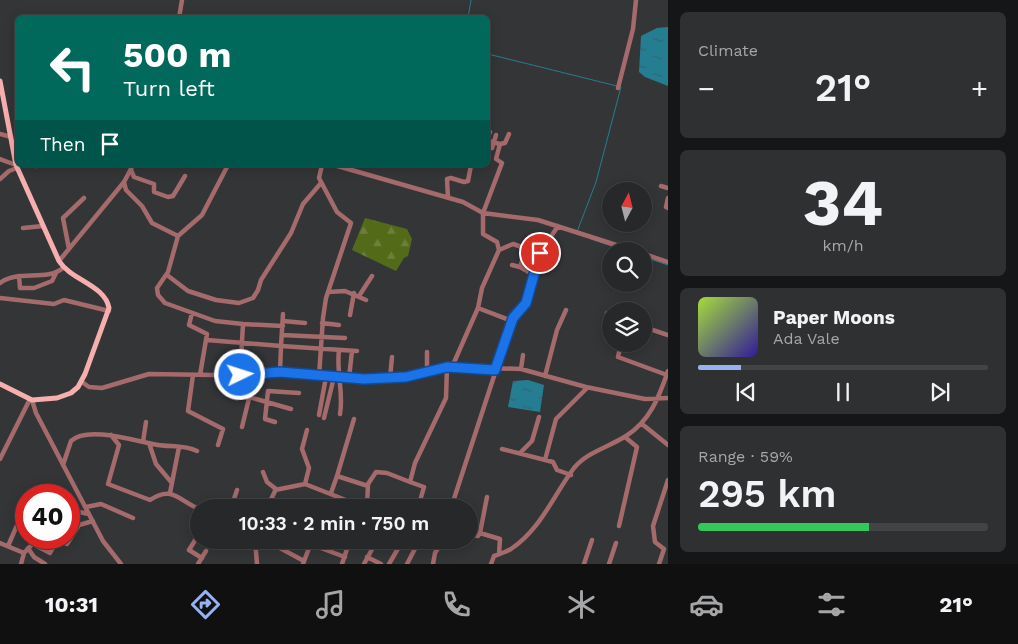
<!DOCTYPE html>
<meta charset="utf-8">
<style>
:root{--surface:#272829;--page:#2f3031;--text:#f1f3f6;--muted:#a4a6a8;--line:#434446;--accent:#95b2f1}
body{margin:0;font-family:"Work Sans",sans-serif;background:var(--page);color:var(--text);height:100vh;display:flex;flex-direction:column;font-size:19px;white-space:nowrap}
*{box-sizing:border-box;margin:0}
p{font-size:16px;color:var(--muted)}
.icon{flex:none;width:28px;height:28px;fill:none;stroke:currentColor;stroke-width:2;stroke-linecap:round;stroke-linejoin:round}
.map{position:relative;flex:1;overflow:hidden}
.side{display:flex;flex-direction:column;gap:12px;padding:12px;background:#151617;width:350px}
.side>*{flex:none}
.banner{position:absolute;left:15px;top:15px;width:475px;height:152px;border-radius:8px;box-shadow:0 2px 12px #0003,0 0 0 1px var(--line);background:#00695c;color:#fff;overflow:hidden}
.needle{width:32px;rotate:7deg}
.buttons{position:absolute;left:602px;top:182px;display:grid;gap:10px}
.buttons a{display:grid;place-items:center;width:50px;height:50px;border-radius:50%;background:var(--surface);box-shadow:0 2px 12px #0003,0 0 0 1px var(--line);font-size:25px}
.speed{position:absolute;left:15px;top:484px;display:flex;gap:10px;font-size:25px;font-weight:700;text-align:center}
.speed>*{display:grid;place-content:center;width:65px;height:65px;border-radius:50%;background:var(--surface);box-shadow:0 2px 12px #0003,0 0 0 1px var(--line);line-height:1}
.speed .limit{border:8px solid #d22;background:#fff;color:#111}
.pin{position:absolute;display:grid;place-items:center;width:42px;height:42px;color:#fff;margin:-21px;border:2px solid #fff;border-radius:50%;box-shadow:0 1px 5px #0007}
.me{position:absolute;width:55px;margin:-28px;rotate:86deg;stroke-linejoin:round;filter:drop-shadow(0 0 4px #0008)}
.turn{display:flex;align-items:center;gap:18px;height:105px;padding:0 25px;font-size:22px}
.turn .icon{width:65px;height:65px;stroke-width:2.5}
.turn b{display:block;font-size:35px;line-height:42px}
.then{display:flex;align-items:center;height:48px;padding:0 25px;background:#0003;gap:10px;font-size:19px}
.big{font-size:38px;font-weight:600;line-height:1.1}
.side .widget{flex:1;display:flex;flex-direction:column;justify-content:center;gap:8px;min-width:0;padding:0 18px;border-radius:8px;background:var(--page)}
.side .dial{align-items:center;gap:0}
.dial b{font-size:65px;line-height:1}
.song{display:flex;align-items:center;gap:15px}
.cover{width:60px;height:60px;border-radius:8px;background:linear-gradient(135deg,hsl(80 70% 55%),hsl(250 70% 35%))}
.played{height:5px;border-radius:2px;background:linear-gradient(90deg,var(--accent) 15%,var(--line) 15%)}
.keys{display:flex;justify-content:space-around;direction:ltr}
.heat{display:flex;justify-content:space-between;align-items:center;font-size:28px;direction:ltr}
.charge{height:8px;border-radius:4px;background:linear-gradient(90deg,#34c759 59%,var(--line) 0)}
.trip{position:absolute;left:190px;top:499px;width:288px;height:50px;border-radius:25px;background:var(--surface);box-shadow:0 2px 12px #0003,0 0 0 1px var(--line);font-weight:600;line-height:50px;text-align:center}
.dock{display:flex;height:80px;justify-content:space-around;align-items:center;background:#101010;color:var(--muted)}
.dock .icon{width:35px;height:35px}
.dock .on{color:var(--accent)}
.dock b{font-size:22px;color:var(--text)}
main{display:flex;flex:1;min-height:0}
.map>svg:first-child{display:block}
.forest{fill:url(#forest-firs)}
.water{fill:url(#water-ripples)}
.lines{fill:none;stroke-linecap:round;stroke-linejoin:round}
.stream{stroke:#257d92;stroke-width:1}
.minor{stroke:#a56a6c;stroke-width:4.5}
.major{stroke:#f7aeaf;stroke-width:5}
.route-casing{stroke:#114b97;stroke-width:12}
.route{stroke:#1a73e8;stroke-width:9}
</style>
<main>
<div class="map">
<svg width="668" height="564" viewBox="0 0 668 564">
<defs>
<pattern id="forest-firs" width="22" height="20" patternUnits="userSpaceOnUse" patternTransform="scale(1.25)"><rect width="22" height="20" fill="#536a19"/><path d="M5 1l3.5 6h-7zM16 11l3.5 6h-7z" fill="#6c7f3b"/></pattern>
<pattern id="water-ripples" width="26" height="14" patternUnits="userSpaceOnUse" patternTransform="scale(1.25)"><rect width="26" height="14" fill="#257d92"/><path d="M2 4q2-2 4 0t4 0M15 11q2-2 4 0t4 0" fill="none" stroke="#346570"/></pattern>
</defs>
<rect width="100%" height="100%" fill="#343537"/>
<path class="forest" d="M365 218 407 229 412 239 408 256 404 258 396 271 352 250Z"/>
<path class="water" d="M668 27V86L645 77 639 72 641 36 657 28Z
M528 380 544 385 540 412 508 407 513 381Z"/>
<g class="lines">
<path class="stream" d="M468 18 471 0
M488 54 621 87 596 182 577 232
M591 239 626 251
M644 257 668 265"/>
<path class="minor" d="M179 18 182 0
M618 88 633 29 636 0
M0 134 11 137
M488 136 490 132
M488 141 500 144
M12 144 18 138
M492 148 496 135
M0 159 16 165
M228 165 202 215 178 236 168 272 157 288 158 295 165 303 215 321 243 324
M334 165 463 202 483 213 538 220 635 251
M36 166 37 165
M131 170 134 177 154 184V192L168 197 173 196 185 176
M0 179 9 171 17 168
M124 182 126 190 142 206 152 223 178 236
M661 186 668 188
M448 198 447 179 451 178 464 182 468 181 471 165
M668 198 666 207 668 208
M23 228 43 226
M69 249 63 218 84 198
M499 250 513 244 540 253
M644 254 668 262
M59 261 124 182 133 165
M512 265 520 267 534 275
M520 267 526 248
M167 275 188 291 216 300 239 303 253 298 258 290 261 280 291 233 303 204 321 183
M19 276 20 288H34L52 281 56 273
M0 283C18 269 46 282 63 268
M328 292 345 291 366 300
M359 296 372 276
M0 298 54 304 64 300 109 311
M478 308 512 321
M192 313 189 325 207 334 200 375
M607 313 611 315
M283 314 281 346 357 351
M350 315 354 293
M283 321 305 323
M322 323 339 325
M644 327 668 335
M282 335 345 338
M207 340 281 346 280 372
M621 344 618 357 667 375
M339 350C336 372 344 393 340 414
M452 367 478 308 482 288 499 250 497 242 483 234V213L502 163 496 159 500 144 505 143 509 134
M521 369 523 355
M427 371V352
M193 375 188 411 223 429 218 445
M240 375 243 324 283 326
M319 376 323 318 326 298 351 223 337 212 319 178 322 165
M545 376 557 330 566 310
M349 378 352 351
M390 378 392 357
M82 382 89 387 102 388 149 374 213 375 276 372 364 379 406 377 452 367 521 369 586 387 645 399 668 398
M228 391 291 409
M32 400 36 413 103 541 121 564
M319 415 326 377
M324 418 334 377
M275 422 265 419 268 391 299 393
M642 424 668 445
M242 427 255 374
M307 430 302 449 309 468 305 484 366 508
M111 435 119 445 108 484 150 500C172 485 178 500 199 509
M143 442 146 422
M149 443 156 464 172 483
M502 449 553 462 557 470 571 475
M520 453 532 441 539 417
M0 459 30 399
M545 460 556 419 587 388
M63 465 71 441C88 425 138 442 158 445 171 447 185 445 197 451
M263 472 267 482 276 489 267 508
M337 476 354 419
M275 490 305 484
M170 493 179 447
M331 493 337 476 368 486
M487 497 480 533 500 539 499 554
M86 507 101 504 133 518
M367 507 368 484 376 472 387 473 410 482
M231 508 237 490
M373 508 382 504 391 508
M418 508 424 487 410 482 415 463 446 398 447 367
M451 508 512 321 526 303 540 253 558 226
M69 510 89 514
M619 526 637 447 625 437
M199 534 189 550 202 558
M469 534 478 536 480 533
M55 538 67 544 79 525 93 521
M255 540 257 564
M265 540 304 561
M452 540H462
M0 543 24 553
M33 544 50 553 58 539
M310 544 345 557
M8 546 18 523
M28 548 34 557 45 564
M367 557 381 564
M21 564 24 553 38 538
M198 564 206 551
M303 564 312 540
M342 564 350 540
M364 564 377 540
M389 564 403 540
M407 564 419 541
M433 564 435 553 443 540
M491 564 494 556C500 554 506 552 511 549 541 529 553 496 574 468 587 452 609 447 626 436 650 421 659 397 668 371
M584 564 592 540
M609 564 616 543
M659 564 664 549 655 542 653 526 668 480"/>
<path class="major" d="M0 81 16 165 59 261C71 280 105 285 109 308L85 374 78 387 71 393 57 398 32 400 0 384"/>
</g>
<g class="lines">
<defs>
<path id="route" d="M240 375 280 372 364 379 406 377 447 367 495 370 513 318 526 303 540 253"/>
</defs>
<use href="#route" class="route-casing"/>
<use href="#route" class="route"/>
</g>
</svg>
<div class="buttons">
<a><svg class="needle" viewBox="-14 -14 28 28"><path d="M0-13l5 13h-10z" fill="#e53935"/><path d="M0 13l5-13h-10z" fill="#a4a6a8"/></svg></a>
<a><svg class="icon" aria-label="search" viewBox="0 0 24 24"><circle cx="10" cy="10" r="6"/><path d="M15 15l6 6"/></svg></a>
<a><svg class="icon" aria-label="layers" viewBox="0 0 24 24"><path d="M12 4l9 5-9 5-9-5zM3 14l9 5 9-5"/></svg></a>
</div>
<div class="speed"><div class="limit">40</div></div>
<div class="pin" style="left:540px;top:253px;background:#d93025"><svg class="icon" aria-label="arrive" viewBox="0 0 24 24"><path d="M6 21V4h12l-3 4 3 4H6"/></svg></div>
<svg class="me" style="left:240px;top:375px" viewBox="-20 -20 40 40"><circle r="17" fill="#1a73e8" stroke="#fff" stroke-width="3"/><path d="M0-11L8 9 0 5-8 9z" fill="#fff"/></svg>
<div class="trip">10:33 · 2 min · 750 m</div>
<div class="banner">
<div class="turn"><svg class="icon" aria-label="left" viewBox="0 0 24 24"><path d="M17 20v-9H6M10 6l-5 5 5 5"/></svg><div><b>500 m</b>Turn left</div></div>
<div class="then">Then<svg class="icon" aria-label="arrive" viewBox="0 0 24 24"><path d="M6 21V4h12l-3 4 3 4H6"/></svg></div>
</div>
</div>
<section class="side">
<div class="widget"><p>Climate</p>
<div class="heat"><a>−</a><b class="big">21°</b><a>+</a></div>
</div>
<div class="widget dial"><b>34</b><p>km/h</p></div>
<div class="widget">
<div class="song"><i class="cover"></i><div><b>Paper Moons</b><p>Ada Vale</p></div></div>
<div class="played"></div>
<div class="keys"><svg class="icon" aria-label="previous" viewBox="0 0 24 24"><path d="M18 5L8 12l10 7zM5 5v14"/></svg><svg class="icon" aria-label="pause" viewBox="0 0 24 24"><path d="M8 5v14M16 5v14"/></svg><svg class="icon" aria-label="next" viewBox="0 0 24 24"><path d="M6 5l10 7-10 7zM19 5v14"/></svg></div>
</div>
<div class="widget"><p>Range · 59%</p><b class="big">295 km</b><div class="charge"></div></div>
</section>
</main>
<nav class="dock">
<b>10:31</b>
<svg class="icon on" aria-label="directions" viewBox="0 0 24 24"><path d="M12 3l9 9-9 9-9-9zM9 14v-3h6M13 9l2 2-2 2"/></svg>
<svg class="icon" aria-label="music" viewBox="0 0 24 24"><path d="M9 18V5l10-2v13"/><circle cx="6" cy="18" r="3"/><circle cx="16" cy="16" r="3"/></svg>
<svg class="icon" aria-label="phone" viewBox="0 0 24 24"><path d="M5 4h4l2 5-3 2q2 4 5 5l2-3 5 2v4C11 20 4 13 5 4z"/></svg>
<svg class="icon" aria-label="climate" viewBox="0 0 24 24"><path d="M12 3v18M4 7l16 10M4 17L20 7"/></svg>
<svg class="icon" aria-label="car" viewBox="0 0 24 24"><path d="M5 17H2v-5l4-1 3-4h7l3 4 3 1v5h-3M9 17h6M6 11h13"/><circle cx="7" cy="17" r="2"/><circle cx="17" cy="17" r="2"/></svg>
<svg class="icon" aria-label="filters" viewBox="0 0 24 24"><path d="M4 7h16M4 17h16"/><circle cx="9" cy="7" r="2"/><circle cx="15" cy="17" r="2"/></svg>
<b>21°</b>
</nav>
